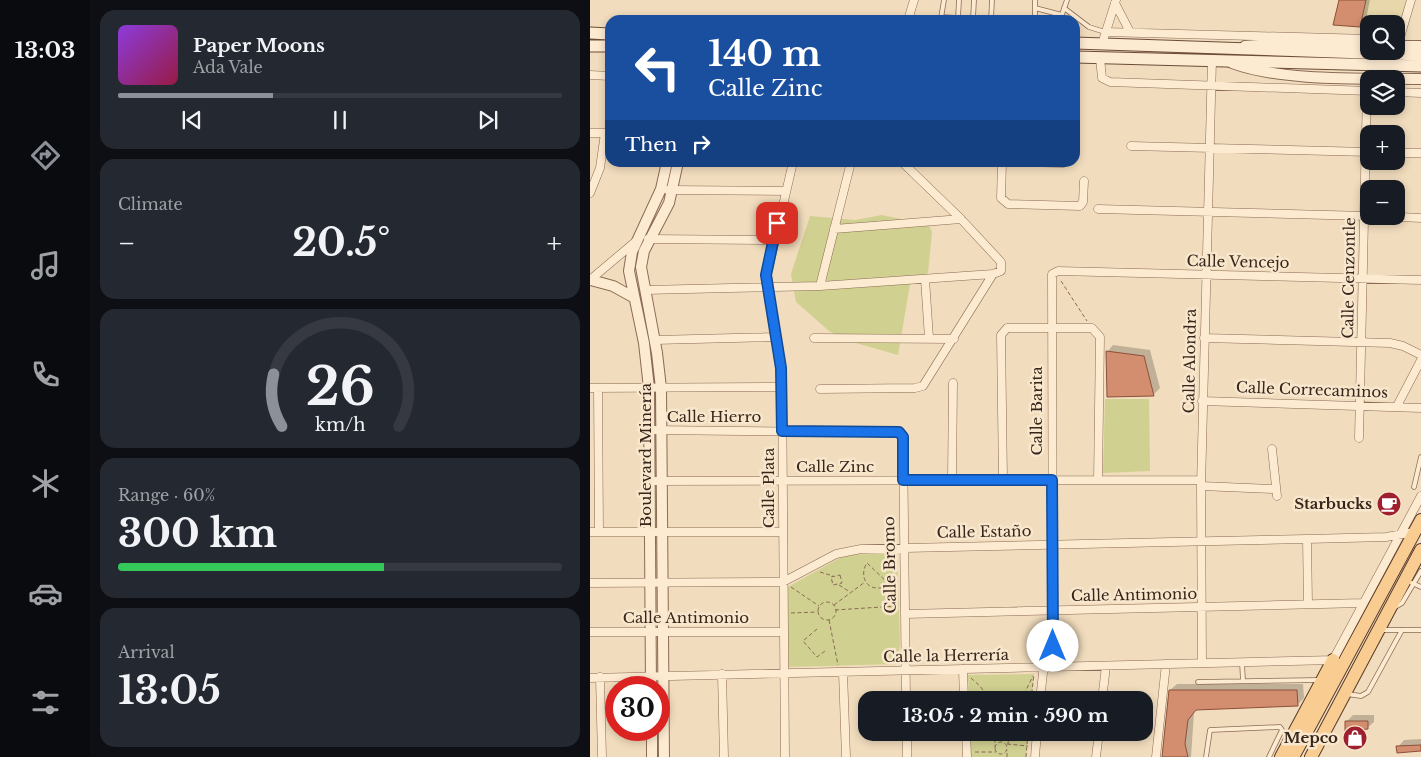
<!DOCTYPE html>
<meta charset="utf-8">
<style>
:root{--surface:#171b24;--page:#242831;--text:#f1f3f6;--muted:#9ea1a6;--line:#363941;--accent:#8c9099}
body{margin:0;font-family:"Libre Baskerville",serif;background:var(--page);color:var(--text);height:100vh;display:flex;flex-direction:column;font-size:19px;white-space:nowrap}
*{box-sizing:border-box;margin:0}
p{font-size:16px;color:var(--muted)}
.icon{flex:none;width:28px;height:28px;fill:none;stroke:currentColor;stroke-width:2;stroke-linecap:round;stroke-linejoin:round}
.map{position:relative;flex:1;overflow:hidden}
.sheet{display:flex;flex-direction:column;gap:10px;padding:10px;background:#0d0f14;width:500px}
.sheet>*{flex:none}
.hud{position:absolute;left:15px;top:15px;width:475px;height:152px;border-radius:15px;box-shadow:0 2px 8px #0003;background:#1a4fa0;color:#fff;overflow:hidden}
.controls{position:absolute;left:770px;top:15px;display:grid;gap:10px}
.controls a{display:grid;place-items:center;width:45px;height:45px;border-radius:10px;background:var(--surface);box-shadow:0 2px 8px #0003;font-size:25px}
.speed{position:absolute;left:15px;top:676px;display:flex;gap:10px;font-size:25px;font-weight:700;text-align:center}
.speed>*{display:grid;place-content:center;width:65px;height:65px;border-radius:50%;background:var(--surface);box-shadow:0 2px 8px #0003;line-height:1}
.speed .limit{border:8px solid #d22;background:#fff;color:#111}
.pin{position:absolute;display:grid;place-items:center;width:42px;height:42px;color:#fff;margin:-21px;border-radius:10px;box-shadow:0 2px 8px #0006}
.me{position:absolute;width:55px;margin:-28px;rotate:0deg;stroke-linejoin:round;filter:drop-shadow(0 0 4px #0008)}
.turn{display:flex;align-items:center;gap:18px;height:105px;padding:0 20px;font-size:22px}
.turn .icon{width:65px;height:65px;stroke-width:2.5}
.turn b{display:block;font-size:35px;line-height:42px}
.then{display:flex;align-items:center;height:48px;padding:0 20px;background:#0003;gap:10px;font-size:19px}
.big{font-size:38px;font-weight:700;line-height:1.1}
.sheet .widget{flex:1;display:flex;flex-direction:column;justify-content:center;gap:8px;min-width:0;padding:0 18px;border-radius:15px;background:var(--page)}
.sheet .dial{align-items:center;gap:0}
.dial svg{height:130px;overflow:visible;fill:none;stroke:var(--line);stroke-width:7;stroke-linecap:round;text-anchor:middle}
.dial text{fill:var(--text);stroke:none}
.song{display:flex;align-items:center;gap:15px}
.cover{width:60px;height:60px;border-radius:8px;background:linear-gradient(135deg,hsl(270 70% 55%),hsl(340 70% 35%))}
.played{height:5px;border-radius:2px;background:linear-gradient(90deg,var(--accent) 35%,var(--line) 35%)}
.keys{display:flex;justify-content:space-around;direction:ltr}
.heat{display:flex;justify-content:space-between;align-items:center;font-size:28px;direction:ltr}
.charge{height:8px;border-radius:4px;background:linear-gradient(90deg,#34c759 60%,var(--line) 0)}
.trip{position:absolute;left:268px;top:691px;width:295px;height:50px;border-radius:15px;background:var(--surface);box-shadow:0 2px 8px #0003;font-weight:700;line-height:50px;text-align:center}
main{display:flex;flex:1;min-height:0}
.menu{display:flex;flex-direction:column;width:90px;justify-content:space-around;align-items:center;background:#090b0e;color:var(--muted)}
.menu .icon{width:35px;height:35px}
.menu .active{color:var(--accent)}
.menu b{font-size:22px;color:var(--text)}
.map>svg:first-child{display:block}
.farmland{fill:#e7d7aa}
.green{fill:#d0d090}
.shadow{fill:#0003}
.building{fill:#d38e6f;stroke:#8c5039}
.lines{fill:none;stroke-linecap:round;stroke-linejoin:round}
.service-casing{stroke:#8b6b55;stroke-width:5.5}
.minor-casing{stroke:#8b6b55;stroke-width:9}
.tertiary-casing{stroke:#8b6b55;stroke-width:12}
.secondary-casing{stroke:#6c4c38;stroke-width:13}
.primary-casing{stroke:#583a2a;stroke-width:14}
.path{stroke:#8b6b55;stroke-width:1;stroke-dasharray:4 2.5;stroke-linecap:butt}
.service{stroke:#fcead1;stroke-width:4}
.minor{stroke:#fcead1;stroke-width:8}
.tertiary{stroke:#fcead1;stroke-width:10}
.secondary{stroke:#fcead1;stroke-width:11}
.primary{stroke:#f9cd91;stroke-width:12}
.route-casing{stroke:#114b97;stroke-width:12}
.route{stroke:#1a73e8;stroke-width:9}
.labels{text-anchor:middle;stroke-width:5;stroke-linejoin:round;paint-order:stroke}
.street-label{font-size:15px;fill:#38261b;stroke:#f8e7cd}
.poi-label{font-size:15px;font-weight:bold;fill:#38261b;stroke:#f8e7cd;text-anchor:end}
</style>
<main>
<nav class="menu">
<b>13:03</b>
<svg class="icon active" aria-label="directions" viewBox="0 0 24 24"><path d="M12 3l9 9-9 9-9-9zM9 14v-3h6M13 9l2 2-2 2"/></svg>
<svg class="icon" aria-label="music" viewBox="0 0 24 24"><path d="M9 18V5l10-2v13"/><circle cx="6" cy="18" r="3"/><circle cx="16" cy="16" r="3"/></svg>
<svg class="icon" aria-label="phone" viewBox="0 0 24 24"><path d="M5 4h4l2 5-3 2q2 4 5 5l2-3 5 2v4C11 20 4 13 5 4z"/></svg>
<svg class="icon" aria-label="climate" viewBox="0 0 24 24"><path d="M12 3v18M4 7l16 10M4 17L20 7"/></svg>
<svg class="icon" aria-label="car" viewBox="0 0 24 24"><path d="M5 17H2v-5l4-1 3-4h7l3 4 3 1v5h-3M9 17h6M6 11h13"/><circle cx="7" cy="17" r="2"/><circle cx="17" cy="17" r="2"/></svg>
<svg class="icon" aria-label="filters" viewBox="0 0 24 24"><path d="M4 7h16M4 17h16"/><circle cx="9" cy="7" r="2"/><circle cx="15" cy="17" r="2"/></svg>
</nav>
<section class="sheet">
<div class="widget">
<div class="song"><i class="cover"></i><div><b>Paper Moons</b><p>Ada Vale</p></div></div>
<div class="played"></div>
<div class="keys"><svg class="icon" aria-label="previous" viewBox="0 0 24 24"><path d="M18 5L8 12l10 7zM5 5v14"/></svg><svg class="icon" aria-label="pause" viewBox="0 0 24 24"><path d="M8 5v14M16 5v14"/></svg><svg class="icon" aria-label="next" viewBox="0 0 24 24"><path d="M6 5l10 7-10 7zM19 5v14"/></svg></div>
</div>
<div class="widget"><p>Climate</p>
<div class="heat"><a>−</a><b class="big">20.5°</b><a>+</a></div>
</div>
<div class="widget dial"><svg viewBox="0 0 100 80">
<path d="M14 69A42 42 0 1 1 86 69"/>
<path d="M14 69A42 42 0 0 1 9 37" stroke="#8c9099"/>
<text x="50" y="56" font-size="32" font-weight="700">26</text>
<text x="50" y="72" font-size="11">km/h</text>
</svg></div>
<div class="widget"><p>Range · 60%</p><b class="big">300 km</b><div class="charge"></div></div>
<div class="widget"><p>Arrival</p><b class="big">13:05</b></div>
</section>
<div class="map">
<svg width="831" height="757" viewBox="0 0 831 757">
<rect width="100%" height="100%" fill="#f1dcbd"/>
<path class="farmland" d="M776 0H817L809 29H806V24H779V27H770Z"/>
<path class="green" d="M292 215 339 225 342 232 338 273 320 284 308 355 259 341 239 331 206 302 201 274 220 216 265 220Z
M515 399H559L560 471 513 473Z
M307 553 310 644 307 664 198 667 196 588 255 555Z
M444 674 441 700H379L378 675Z
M380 733H438L436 757H380Z"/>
<path class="shadow" d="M751 0H780L776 19 770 25Z
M523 345 560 350 570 388 563 395 517 352Z
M587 684H713L714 698 708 704 607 708 604 712 601 757H573L580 690Z
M763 715H784V722L777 728 756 722Z
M831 739V750L808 747 814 740Z"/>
<path class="building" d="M749 0H776L770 27 743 25Z
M516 351 554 356 564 396 517 397Z
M579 690H707L708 706 606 710 598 720 595 744 598 757H572Z
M755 721H778V729L755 731Z
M831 745V751L807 753 806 746Z"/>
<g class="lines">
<defs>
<path id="service" d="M445 8 472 15
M474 8 499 27 515 32
M351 17 401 20
M351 18 354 0
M368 18 369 0
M383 19 384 0
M401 20 402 0
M445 20V0
M470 20 477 0
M824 487 831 457
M822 583 831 587
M805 607 812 603 831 571
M791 630H831
M652 662 653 681
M608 682 730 680
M757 694 771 696 778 692 812 630
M616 757 620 730 690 727 692 730 679 757"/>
<path id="minor" d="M525 3 540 32
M318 20 324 0
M515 32 779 39
M809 41 821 0
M512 44 526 0
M510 58 512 78 520 82 779 91
M0 75 20 76
M806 92 831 93
M0 133H18
M541 146 779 152
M806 153H831
M412 162 411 198 418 204 490 206 493 202 494 181
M432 162 473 163
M78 190 196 191
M0 193 10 168 15 133
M508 209 777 216
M789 216 831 218
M244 229 371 219
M58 239 183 240
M335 279 339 338
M0 280 45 242
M230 286 261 162
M55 290 230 286 403 274 411 271V262L371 219 312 162
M224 338 364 339
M614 338 800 343 813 346 831 355
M65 340 186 337
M0 388 192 387
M8 388 9 532
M230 389 325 388 333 386 403 274
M612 401 831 408
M807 406 831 360
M60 430 311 433 313 437 316 700
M769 438 777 91
M682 449 687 496
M362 480 363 383
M413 480 411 335 417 328H502L510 337 508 480
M60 481 611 480
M611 486 684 489
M0 532H193
M717 539 718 604
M0 583 193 582 246 554 271 549 717 539 796 537 825 532
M315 614 773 603
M0 632H193
M743 660 831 496
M612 663 611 486 622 60
M373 669 374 700
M253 672 256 757
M132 674 134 757
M10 677 12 757
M0 678 745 660
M450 700 453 673 463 646 462 274 468 271 831 280
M512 700 516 666
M317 732V757
M376 732 377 757
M195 757 192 378 177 275 203 162
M445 757 447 732
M506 757 509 732
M566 757 576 664"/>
<path id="tertiary" d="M655 46 694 43 779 45
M806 46H831
M642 63C693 82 776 78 831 79
M1 280 23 286 43 297
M61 688 59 388 54 343 39 271 42 252 71 189 77 162
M62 730V757
M74 757 71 388 67 353 51 267 54 251 79 203 88 162"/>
<path id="secondary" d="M0 33 20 34
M485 43 831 55
M0 46H20
M485 57 831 66"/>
<path id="primary" d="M691 757 743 660
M703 757 831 520
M721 757 831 550"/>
</defs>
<use href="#service" class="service-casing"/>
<use href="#minor" class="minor-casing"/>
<use href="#tertiary" class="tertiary-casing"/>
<use href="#secondary" class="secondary-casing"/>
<use href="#primary" class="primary-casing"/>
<path class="path" d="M471 281 497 321
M230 572 243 576
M250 575 252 583 243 585 241 577Z
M299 583 306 575
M299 584 277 563C270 573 274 589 289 588 297 588 300 584 308 585
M249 585 260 592
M201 587 229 606
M228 611a9 9 0 1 1 18 0a9 9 0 1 1-18 0Z
M244 605 275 582
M245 610 307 606
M201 613 227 612
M239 620 248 665
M227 629 213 641 227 657 235 651
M381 678 390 686 400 700
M431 700 443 676
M441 700 444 674
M405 732V746
M405 748a6 6 0 1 1 12 0a6 6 0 1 1-12 0Z
M417 744 438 746
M418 744 419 732
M385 752H406
M417 757V750
M436 757 438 732"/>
<use href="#service" class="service"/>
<use href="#minor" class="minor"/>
<use href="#tertiary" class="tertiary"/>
<use href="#secondary" class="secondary"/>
<use href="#primary" class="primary"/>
</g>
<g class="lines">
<defs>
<path id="route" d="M187 223 176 275 191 368 192 431 309 432 313 437V480H462L463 646"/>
</defs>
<use href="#route" class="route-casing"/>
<use href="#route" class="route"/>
</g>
<defs>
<symbol id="cafe-disc" viewBox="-11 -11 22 22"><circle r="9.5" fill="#9e202f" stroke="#f8e7cd"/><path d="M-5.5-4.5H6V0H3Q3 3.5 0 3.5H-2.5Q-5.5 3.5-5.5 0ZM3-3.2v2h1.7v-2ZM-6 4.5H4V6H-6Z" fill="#fff"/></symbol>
<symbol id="shop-disc" viewBox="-11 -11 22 22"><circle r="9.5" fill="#9e202f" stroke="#f8e7cd"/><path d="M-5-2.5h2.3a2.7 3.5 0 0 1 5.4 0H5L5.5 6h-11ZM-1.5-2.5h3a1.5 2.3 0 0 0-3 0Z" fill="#fff"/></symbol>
</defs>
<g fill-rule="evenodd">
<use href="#cafe-disc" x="785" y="490" width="28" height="28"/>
<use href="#shop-disc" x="751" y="724" width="28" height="28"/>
</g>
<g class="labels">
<g class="street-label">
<text transform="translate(648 262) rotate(1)" y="5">Calle Vencejo</text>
<text transform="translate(759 278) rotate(-89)" y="5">Calle Cenzontle</text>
<text transform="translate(600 361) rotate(-89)" y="5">Calle Alondra</text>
<text transform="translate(722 390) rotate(2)" y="5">Calle Correcaminos</text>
<text transform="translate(447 411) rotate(-90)" y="5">Calle Barita</text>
<text x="124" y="422">Calle Hierro</text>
<text transform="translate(56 455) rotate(-90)" y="5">Boulevard Minería</text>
<text x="245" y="472">Calle Zinc</text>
<text transform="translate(179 488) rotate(-90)" y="5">Calle Plata</text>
<text transform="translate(394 532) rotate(-1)" y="5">Calle Estaño</text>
<text transform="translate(300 565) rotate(-91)" y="5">Calle Bromo</text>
<text transform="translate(544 595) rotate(-1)" y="5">Calle Antimonio</text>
<text x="96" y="623">Calle Antimonio</text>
<text transform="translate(356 656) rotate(-1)" y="5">Calle la Herrería</text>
</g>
<g class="poi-label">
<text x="782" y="509">Starbucks</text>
<text x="748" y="743">Mepco</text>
</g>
</g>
</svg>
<div class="controls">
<a><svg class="icon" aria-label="search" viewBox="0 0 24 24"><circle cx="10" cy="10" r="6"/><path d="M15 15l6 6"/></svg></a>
<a><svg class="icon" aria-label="layers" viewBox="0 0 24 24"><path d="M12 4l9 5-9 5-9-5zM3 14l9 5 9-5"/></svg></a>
<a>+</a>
<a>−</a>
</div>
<div class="speed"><div class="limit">30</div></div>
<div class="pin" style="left:187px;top:223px;background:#d93025"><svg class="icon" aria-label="arrive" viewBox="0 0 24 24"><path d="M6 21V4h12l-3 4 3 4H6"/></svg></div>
<svg class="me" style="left:463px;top:646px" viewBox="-20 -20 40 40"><circle r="19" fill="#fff"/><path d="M0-13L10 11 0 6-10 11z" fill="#1a73e8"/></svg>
<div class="trip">13:05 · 2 min · 590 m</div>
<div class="hud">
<div class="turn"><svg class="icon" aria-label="left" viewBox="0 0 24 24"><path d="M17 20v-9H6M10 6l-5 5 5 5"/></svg><div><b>140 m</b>Calle Zinc</div></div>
<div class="then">Then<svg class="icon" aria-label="right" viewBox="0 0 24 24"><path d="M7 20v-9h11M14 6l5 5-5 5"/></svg></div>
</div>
</div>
</main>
